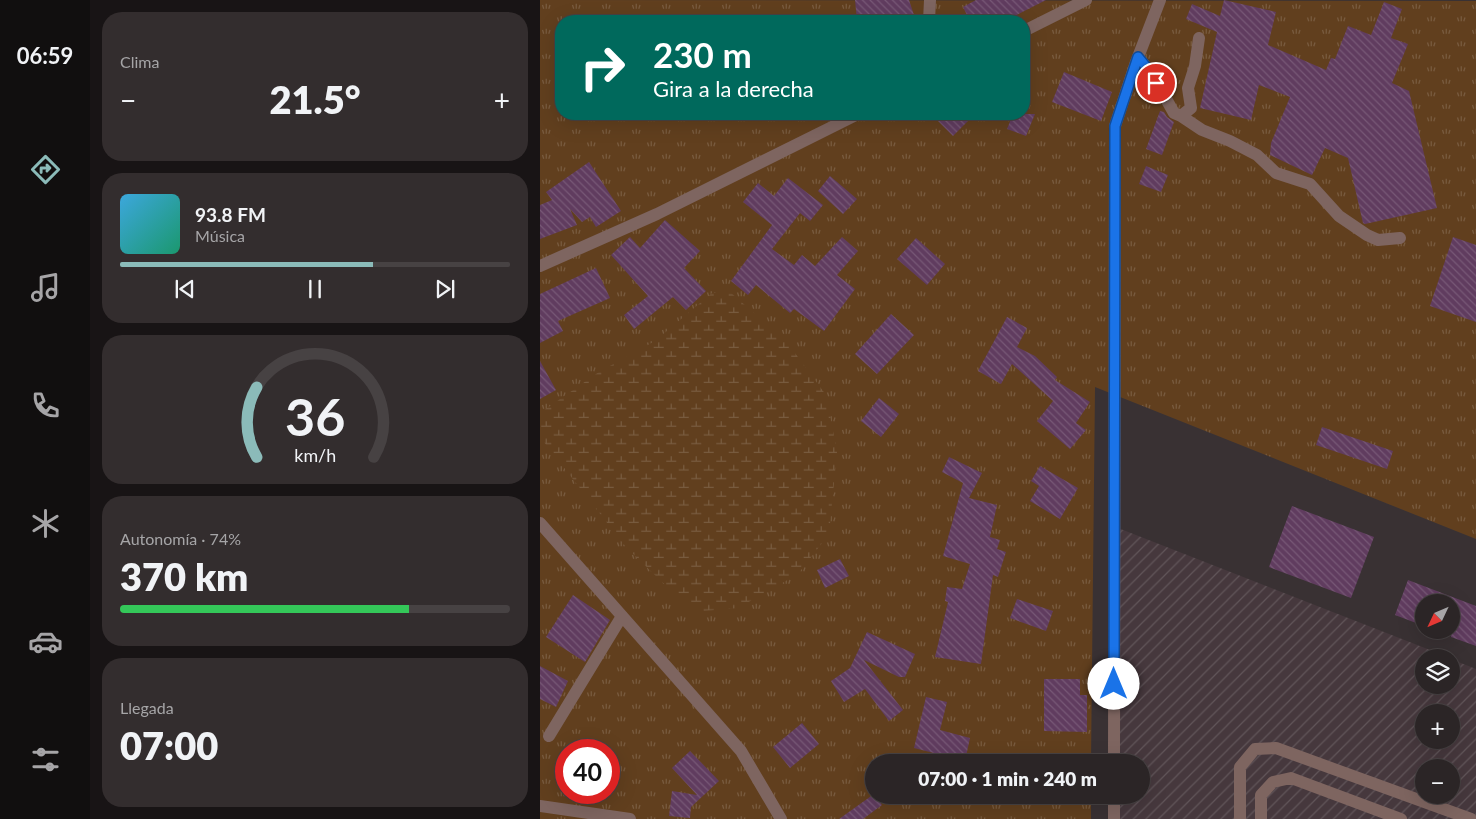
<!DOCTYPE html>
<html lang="es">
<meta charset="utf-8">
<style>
:root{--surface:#2b2526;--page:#332d2e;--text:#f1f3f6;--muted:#a6a5a7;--line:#474243;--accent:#8bbbb9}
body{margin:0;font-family:Lato,sans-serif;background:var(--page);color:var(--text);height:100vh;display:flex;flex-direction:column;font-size:19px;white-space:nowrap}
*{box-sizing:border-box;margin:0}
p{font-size:16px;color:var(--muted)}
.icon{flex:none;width:28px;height:28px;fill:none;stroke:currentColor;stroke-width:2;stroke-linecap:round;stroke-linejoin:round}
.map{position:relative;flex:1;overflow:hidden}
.panel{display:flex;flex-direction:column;gap:12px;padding:12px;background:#181415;width:450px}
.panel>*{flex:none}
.banner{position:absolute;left:15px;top:15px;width:475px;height:105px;border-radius:20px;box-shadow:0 5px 20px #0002,0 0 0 1px var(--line);background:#00695c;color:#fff;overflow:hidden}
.needle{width:32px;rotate:226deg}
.controls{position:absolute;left:875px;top:594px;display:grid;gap:10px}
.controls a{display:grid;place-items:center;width:45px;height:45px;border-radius:50%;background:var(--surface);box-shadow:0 5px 20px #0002,0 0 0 1px var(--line);font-size:25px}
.speed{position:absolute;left:15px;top:739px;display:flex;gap:10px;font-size:25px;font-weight:700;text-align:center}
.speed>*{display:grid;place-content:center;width:65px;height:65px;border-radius:50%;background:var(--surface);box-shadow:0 5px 20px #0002,0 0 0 1px var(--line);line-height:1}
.speed .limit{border:8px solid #d22;background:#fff;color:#111}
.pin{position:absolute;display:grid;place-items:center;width:42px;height:42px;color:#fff;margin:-21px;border:2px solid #fff;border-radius:50%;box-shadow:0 1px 5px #0007}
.me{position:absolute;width:55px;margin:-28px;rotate:0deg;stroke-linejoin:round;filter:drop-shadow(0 0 4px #0008)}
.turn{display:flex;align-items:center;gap:18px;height:105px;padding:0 15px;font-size:22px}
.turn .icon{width:65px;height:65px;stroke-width:2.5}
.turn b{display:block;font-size:35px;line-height:42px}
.big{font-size:38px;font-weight:800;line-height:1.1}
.panel .card{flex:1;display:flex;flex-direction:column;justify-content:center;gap:8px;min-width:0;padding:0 18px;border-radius:20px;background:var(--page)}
.panel .dial{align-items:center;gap:0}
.dial svg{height:130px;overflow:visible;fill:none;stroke:var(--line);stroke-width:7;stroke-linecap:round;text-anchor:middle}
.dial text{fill:var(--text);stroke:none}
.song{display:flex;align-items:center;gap:15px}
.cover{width:60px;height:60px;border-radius:8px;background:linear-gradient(135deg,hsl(200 70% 55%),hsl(160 70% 35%))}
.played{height:5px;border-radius:2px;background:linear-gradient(90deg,var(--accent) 65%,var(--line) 65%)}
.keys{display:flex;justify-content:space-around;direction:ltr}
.heat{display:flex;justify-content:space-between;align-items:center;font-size:28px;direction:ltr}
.charge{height:8px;border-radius:4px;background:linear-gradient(90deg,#34c759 74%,var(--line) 0)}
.trip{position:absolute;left:325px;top:754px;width:285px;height:50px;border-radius:25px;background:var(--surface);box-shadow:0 5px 20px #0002,0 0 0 1px var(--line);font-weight:800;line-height:50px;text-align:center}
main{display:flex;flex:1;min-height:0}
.tab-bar{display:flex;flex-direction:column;width:90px;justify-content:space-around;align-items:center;background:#110f0f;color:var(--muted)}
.tab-bar .icon{width:35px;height:35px}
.tab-bar .current{color:var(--accent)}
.tab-bar b{font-size:22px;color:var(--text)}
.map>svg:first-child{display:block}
.industrial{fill:url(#industrial-furrows);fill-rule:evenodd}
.grass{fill:url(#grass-tufts);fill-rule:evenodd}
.wetland{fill:url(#wetland-marsh)}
.building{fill:url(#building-back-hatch)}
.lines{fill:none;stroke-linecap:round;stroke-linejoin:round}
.minor{stroke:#7e6560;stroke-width:12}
.route-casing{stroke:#114b97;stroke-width:12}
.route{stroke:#1a73e8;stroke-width:9}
</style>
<main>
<nav class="tab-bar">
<b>06:59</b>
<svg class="icon current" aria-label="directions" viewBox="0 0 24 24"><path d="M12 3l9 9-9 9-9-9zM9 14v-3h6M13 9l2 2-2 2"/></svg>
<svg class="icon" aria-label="music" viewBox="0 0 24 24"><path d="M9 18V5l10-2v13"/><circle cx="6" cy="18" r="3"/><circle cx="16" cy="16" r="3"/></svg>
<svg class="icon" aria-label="phone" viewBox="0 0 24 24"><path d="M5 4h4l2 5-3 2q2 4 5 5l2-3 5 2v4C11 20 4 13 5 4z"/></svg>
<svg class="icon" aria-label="climate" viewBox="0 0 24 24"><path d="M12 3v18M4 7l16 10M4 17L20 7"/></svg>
<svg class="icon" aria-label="car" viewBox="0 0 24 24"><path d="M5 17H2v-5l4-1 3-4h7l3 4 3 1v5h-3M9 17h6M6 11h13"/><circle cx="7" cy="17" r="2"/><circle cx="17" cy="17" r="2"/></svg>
<svg class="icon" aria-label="filters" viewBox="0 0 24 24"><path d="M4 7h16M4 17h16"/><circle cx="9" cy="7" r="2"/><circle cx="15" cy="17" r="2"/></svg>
</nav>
<section class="panel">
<div class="card"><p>Clima</p>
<div class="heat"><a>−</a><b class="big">21.5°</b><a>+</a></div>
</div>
<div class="card">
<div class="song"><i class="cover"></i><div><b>93.8 FM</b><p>Música</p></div></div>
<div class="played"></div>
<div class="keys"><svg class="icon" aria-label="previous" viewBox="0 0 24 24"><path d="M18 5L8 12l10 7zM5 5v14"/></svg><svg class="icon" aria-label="pause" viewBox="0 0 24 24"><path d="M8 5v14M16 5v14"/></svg><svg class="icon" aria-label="next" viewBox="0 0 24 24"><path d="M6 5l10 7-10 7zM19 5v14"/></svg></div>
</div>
<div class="card dial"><svg viewBox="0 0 100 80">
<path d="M14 69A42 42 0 1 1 86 69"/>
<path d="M14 69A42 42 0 0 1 14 26" stroke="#8bbbb9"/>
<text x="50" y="56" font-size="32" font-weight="700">36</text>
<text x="50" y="72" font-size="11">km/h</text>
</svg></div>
<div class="card"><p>Autonomía · 74%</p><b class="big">370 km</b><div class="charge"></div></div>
<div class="card"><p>Llegada</p><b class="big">07:00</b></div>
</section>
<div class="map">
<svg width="936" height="819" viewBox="0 0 936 819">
<defs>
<pattern id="industrial-furrows" width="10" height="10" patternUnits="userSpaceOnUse" patternTransform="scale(1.25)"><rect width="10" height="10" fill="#46383d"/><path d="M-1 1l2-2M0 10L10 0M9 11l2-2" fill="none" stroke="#615559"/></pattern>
<pattern id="grass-tufts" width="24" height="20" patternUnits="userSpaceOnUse" patternTransform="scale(1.25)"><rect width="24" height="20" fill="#613f1e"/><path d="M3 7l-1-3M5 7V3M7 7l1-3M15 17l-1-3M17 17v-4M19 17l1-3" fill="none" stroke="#785b3f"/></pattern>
<pattern id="wetland-marsh" width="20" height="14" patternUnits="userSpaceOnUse" patternTransform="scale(1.25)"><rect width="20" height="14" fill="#613f1e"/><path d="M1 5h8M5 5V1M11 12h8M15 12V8" fill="none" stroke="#785b3f"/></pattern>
<pattern id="building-back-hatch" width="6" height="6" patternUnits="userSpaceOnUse" patternTransform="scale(1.25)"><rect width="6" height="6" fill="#603c5f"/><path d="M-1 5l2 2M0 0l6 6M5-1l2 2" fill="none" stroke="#775876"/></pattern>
</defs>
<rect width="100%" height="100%" fill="#393133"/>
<path class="industrial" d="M573 526 908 657 884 658V685H911V659L936 669V819H574V795H601V762H574ZM884 712H911V740H884ZM884 768H911V795H884Z"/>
<path class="grass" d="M0 0 936 1V539L555 387 551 762H334V795H551V819H0ZM21 21H484V114H21ZM26 750H69V792H26Z"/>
<path class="wetland" d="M190 292 246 341 286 395 297 452 289 534 258 574 198 608 153 612 86 547 0 437V413L59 372 115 341 172 293Z"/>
<path class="building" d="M315 0H369L376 21H317Z
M436 0H506L465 21H430L423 7Z
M684 0 736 12 728 45 786 70 791 58 795 59 808 26 831 35 844 2 862 9 851 38 868 44 852 83 869 91 897 208 825 224 823 223 808 158 785 148 772 175 730 155 731 143 750 97 719 85 711 120 660 108 677 32 646 19 652 4 680 16Z
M524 72 572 92 561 121 512 102Z
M620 111 624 112 627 117 634 122 622 155 606 149Z
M391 114H435L413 136Z
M473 114H495L486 136 467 129Z
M49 162 81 211 56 227 50 217 42 222 30 209 37 225 0 239V205L12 200 6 192Z
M606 166 628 175 621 192 599 184Z
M290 176 317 199 303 214 278 191Z
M248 178 283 205 270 221 260 213 232 249 254 265 262 255 275 266 302 237 318 251 297 275 315 289 284 331 254 309 250 313 216 285 208 295 191 281 232 225 203 202 218 183 234 196Z
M125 220 160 251 144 268 166 291 146 310 133 297 94 329 84 315 108 296 71 255 90 237 100 248Z
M913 237 936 245V322L890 306Z
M376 238 405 264 387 285 357 259Z
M56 268 70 298 18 321 23 331 0 343V294Z
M351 314 374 335 337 374 315 354Z
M467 317 487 328 477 347 495 356 517 377 515 380 550 402 536 423 546 430 530 449 497 421 513 401 472 364 461 384 438 371Z
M0 361 16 390 0 399Z
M339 398 359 414 341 437 321 421Z
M782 427 853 451 847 469 776 445Z
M409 457 442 473 429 498 457 505 450 537 460 540 457 549 466 552 458 577 453 575 441 664 395 657 408 602 405 601 407 587 422 589 430 564 403 556 423 483 402 472Z
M500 466 538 488 520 519 490 501 499 486 491 481Z
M752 506 834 537 811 598 729 567Z
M300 559 309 576 285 588 277 570Z
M868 580 936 606V646L911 637V602H884V626L855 615Z
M33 595 70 620 45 662 6 637Z
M477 599 513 611 506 631 470 618Z
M327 632 375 654 365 677H359L324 660 363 710 349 721 325 689 304 702 291 681 310 668Z
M0 666 28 681 16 707 0 699Z
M504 679H540V695H547V732L504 731Z
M386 697 407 702 400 730 430 738 425 761 374 748Z
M262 723 279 744 250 768 233 747Z
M150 751 179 781 151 807 150 818 129 816 132 791 157 795 132 768Z
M334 794 342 805 323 819H299Z"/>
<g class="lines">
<path class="minor" d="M389 21 390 0
M484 31 546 0
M598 57 612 74 634 113 641 116 651 108 648 88 655 66 659 38
M641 116 662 130 690 141 717 155 736 173 770 184 799 216 827 235 838 240 860 238
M0 266 117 214 318 114
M0 523 201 751 241 819
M9 736 82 616
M574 762 575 126 595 65 620 0
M574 795V819
M0 806 90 819
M700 819V767L715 749 736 748 931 819
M721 819V795L733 782 751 778 861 819"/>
</g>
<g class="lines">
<defs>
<path id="route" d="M574 684 575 126 598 57 612 74 616 83"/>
</defs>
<use href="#route" class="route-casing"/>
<use href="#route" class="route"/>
</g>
</svg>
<div class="controls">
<a><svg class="needle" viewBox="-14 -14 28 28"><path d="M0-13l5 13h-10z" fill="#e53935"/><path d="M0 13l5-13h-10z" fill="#a6a5a7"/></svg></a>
<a><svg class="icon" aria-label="layers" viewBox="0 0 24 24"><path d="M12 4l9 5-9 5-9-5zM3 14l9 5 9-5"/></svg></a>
<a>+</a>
<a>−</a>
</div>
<div class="speed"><div class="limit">40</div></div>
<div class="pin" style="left:616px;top:83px;background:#d93025"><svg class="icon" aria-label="arrive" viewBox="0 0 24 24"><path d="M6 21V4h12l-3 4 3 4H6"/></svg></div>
<svg class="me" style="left:574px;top:684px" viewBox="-20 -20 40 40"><circle r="19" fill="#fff"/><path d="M0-13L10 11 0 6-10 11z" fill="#1a73e8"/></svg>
<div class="trip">07:00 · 1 min · 240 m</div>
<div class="banner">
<div class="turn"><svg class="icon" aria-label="right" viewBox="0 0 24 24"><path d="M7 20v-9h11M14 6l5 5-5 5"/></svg><div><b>230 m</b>Gira a la derecha</div></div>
</div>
</div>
</main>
